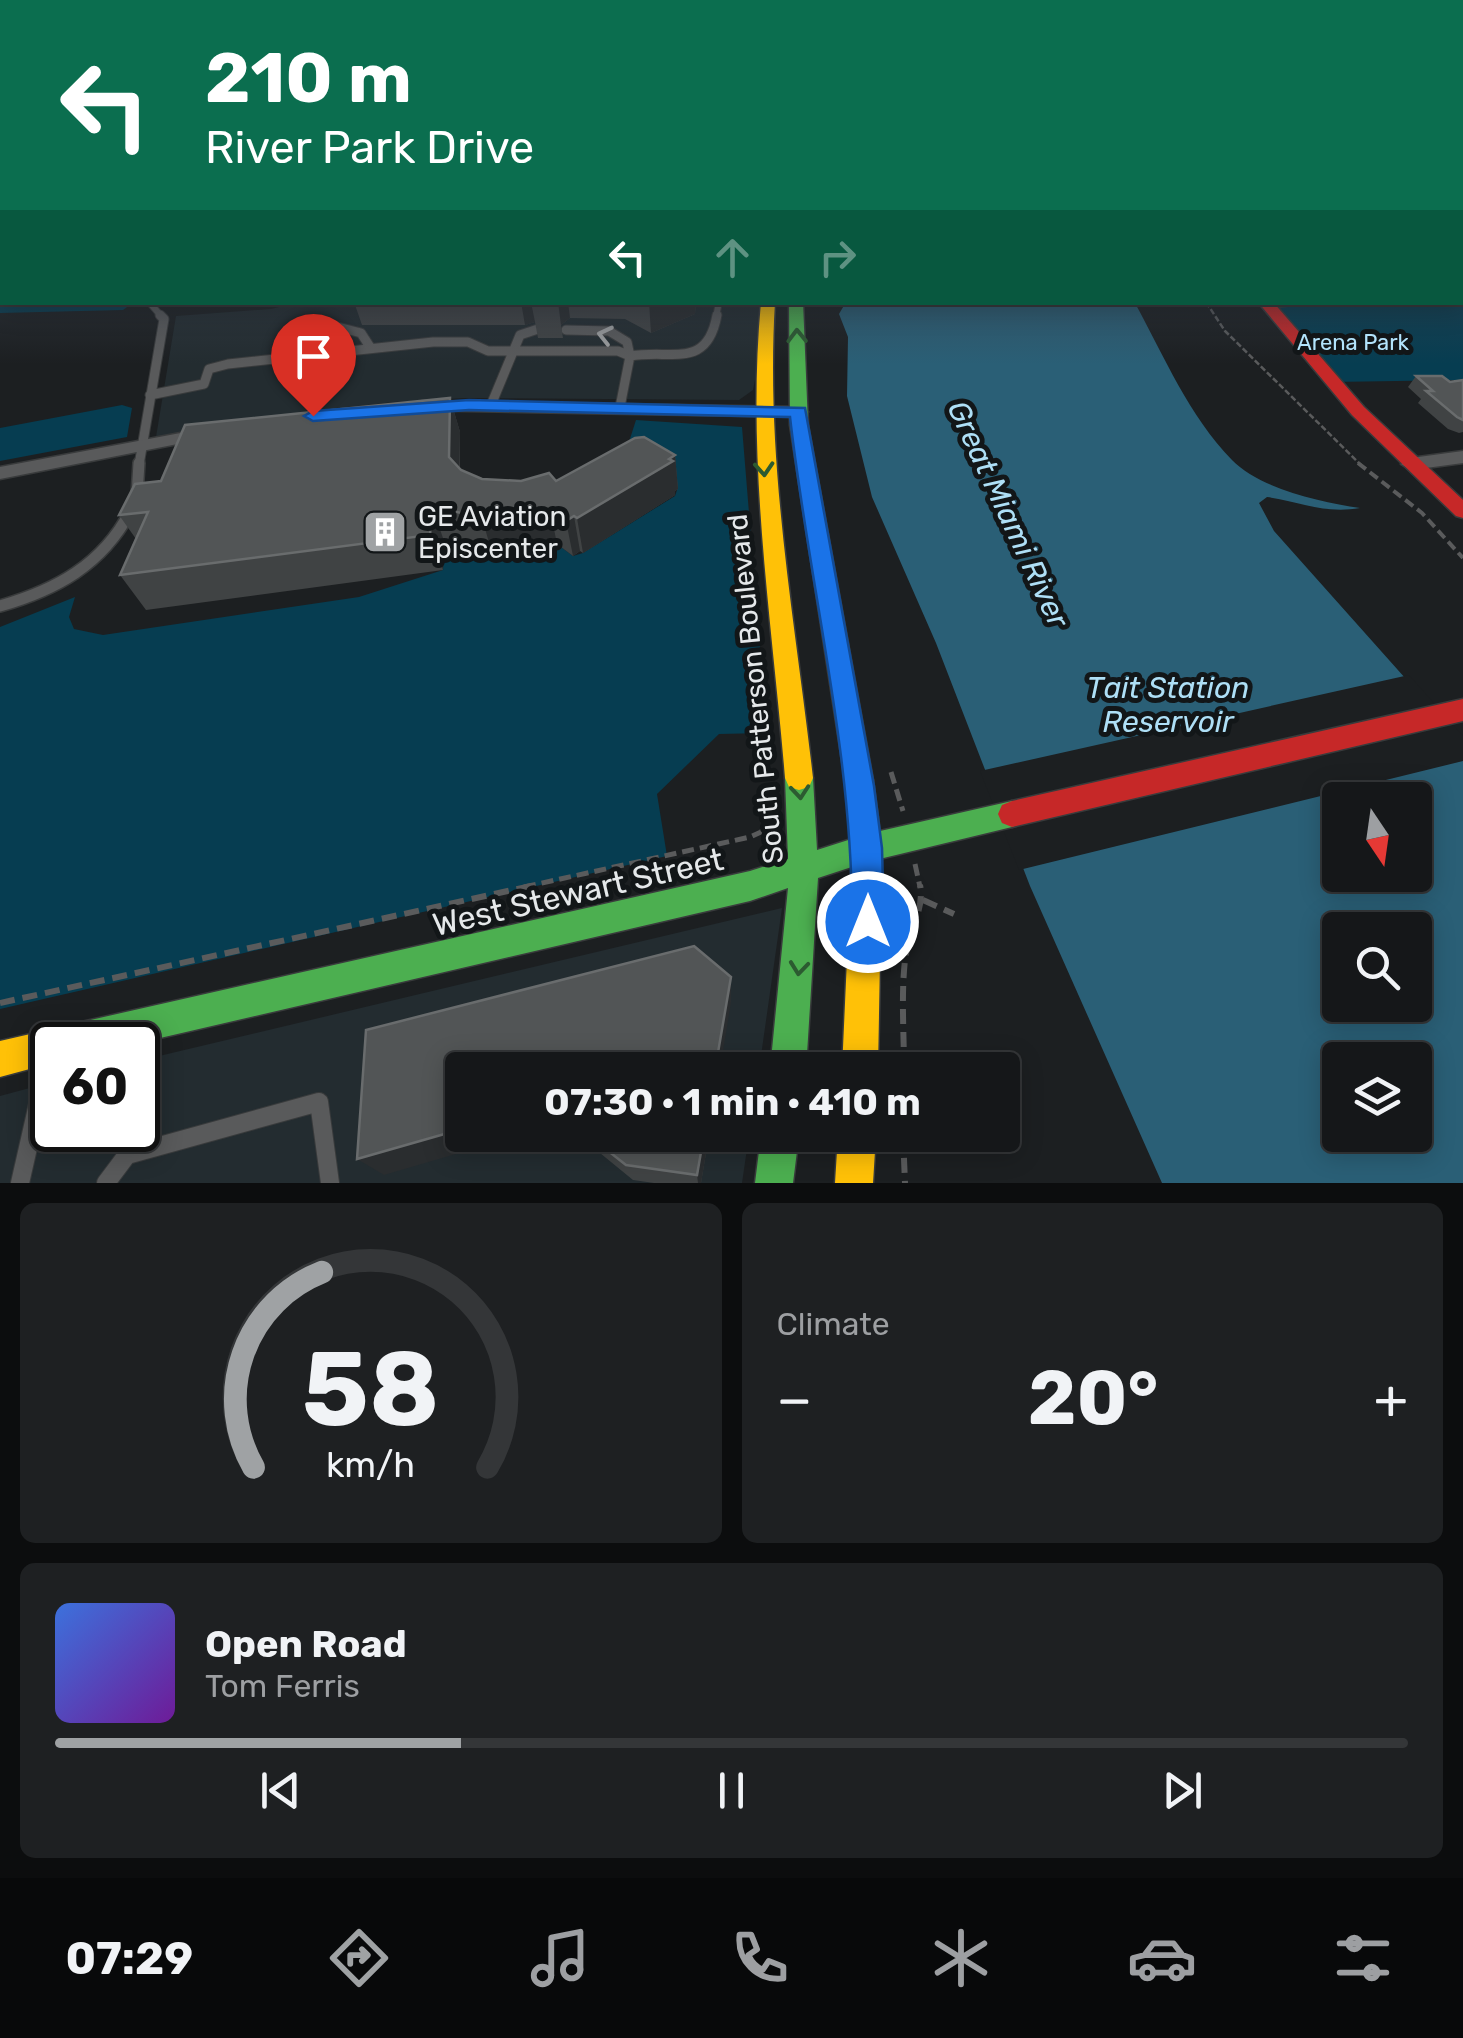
<!DOCTYPE html>
<meta charset="utf-8">
<style>
:root{--surface:#151719;--page:#1e2022;--text:#f1f3f6;--muted:#9d9fa2;--line:#343638;--accent:#9fa2a4}
body{margin:0;font-family:Rubik,sans-serif;background:var(--page);color:var(--text);height:100vh;display:flex;flex-direction:column;font-size:38px;white-space:nowrap}
*{box-sizing:border-box;margin:0}
p{font-size:32px;color:var(--muted)}
.icon{flex:none;width:55px;height:55px;fill:none;stroke:currentColor;stroke-width:2;stroke-linecap:round;stroke-linejoin:round}
.map{position:relative;height:1183px;overflow:hidden}
.drawer{display:flex;flex-direction:column;gap:20px;padding:20px;background:#0c0d0e;flex:1}
.drawer>*{flex:none}
.hud{position:absolute;left:0px;top:0px;width:1465px;height:305px;box-shadow:0 5px 25px #0003,0 0 0 2px var(--line);background:#0b6e4f;color:#fff;overflow:hidden}
.needle{width:65px;rotate:167deg}
.buttons{position:absolute;left:1322px;top:782px;display:grid;gap:20px}
.buttons a{display:grid;place-items:center;width:110px;height:110px;border-radius:10px;background:var(--surface);box-shadow:0 5px 25px #0003,0 0 0 2px var(--line);font-size:50px}
.speed{position:absolute;left:30px;top:1022px;display:flex;gap:20px;font-size:50px;font-weight:700;text-align:center}
.speed>*{display:grid;place-content:center;width:130px;height:130px;border-radius:50%;background:var(--surface);box-shadow:0 5px 25px #0003,0 0 0 2px var(--line);line-height:1}
.speed .limit{border:5px solid #111;border-radius:15px;background:#fff;color:#111}
.pin{position:absolute;display:grid;place-items:center;width:85px;height:85px;color:#fff;margin:-102px -42px;border-radius:50% 50% 50% 0;rotate:-45deg;box-shadow:0 0 10px #0007}
.pin .icon{rotate:45deg}
.me{position:absolute;width:110px;margin:-55px;rotate:0deg;stroke-linejoin:round;filter:drop-shadow(0 0 8px #0008)}
.turn{display:flex;align-items:center;gap:35px;height:210px;padding:0 40px;font-size:45px}
.turn .icon{width:130px;height:130px;stroke-width:2.5}
.turn b{display:block;font-size:70px;line-height:85px}
.lanes{display:flex;align-items:center;height:95px;padding:0 40px;background:#0003;justify-content:center;gap:50px;direction:ltr}
.lanes .off{opacity:.35}
.big{font-size:75px;font-weight:700;line-height:1.1}
.drawer .tile{flex:1;display:flex;flex-direction:column;justify-content:center;gap:15px;min-width:0;padding:0 35px;border-radius:15px;background:var(--page)}
.drawer .dial{align-items:center;gap:0}
.dial svg{height:260px;overflow:visible;fill:none;stroke:var(--line);stroke-width:7;stroke-linecap:round;text-anchor:middle}
.dial text{fill:var(--text);stroke:none}
.song{display:flex;align-items:center;gap:30px}
.cover{width:120px;height:120px;border-radius:15px;background:linear-gradient(135deg,hsl(220 70% 55%),hsl(280 70% 35%))}
.played{height:10px;border-radius:5px;background:linear-gradient(90deg,var(--accent) 30%,var(--line) 30%)}
.keys{display:flex;justify-content:space-around;direction:ltr}
.heat{display:flex;justify-content:space-between;align-items:center;font-size:55px;direction:ltr}
.drawer .tiles{flex:1;display:grid;gap:20px;grid-template-columns:1fr 1fr}
.tile:last-child{grid-column:span 2}
.trip{position:absolute;left:445px;top:1052px;width:575px;height:100px;border-radius:10px;background:var(--surface);box-shadow:0 5px 25px #0003,0 0 0 2px var(--line);font-weight:700;line-height:100px;text-align:center}
.menu{display:flex;height:160px;justify-content:space-around;align-items:center;background:#08090a;color:var(--muted)}
.menu .icon{width:70px;height:70px}
.menu .active{color:var(--accent)}
.menu b{font-size:45px;color:var(--text)}
.map>svg:first-child{display:block}
.built{fill:#232c30}
.green{fill:#063d51}
.water{fill:#2a5f76;fill-rule:evenodd}
.pier{fill:#1c1f21}
.lines{fill:none;stroke-linecap:round;stroke-linejoin:round}
.lane-far3-casing{stroke:#393b3c;stroke-width:8}
.lane-far2-casing{stroke:#393b3c;stroke-width:11}
.lane-far1-casing{stroke:#393b3c;stroke-width:14}
.lane-casing{stroke:#393b3c;stroke-width:20}
.street-casing{stroke:#393b3c;stroke-width:3}
.fast-casing{stroke:#393b3c;stroke-width:3}
.slow-casing{stroke:#393b3c;stroke-width:3}
.jam-casing{stroke:#393b3c;stroke-width:3}
.path-far3{stroke:#5a5b5c;stroke-width:2.5;stroke-dasharray:6 2.5;stroke-linecap:butt}
.path-far2{stroke:#5a5b5c;stroke-width:4;stroke-dasharray:10 5;stroke-linecap:butt}
.path-far1{stroke:#5a5b5c;stroke-width:5;stroke-dasharray:12 6;stroke-linecap:butt}
.path{stroke:#5a5b5c;stroke-width:6;stroke-dasharray:15 8;stroke-linecap:butt}
.lane-far3{stroke:#595a5b;stroke-width:6}
.lane-far2{stroke:#595a5b;stroke-width:9}
.lane-far1{stroke:#595a5b;stroke-width:11}
.lane{stroke:#595a5b;stroke-width:18}
.street{fill:#595a5b;fill-rule:evenodd}
.fast{fill:#4caf50;fill-rule:evenodd}
.slow{fill:#ffc107;fill-rule:evenodd}
.jam{fill:#c62828;fill-rule:evenodd}
.wall{fill:#404344}
.shaded-wall{fill:#2a2d2f}
.building{fill:#525556;stroke:#696c6d;stroke-width:2.5}
.oneway{stroke:#9fa1a2}
.oneway2{stroke:#2c5b31}
.route{fill:#1a73e8;stroke:#114b97;stroke-width:2.5}
.labels{text-anchor:middle;stroke-width:10;stroke-linejoin:round;paint-order:stroke}
.far-park-label{font-size:22px;fill:#b3e4fc;stroke:#121618}
.poi-label{font-size:28px;fill:#e5e8ea;stroke:#121618;text-anchor:start}
.street-label{font-size:28px;fill:#e5e8ea;stroke:#121618}
.water-label{font-size:30px;font-style:italic;fill:#aedff6;stroke:#121618}
.near-street-label{font-size:32px;fill:#e5e8ea;stroke:#121618}
</style>
<div class="map">
<svg width="1463" height="1183" viewBox="0 0 1463 1183">
<rect width="100%" height="100%" fill="#1c1f21"/>
<path class="built" d="M299 302 770 303 753 390 739 400 464 398 394 402 258 418 156 437 176 316 271 309Z
M782 908 759 1070H462V1135H749L742 1183H0V1096L52 1082V1130H138V1061Z"/>
<path class="green" d="M1463 199V380L1332 382 1265 303 1462 302Z
M0 300 124 303 127 307 123 310 0 313Z
M122 405 132 408 127 437 0 461V428Z
M636 420 742 427 767 733 719 734 657 794 667 856 0 1009V627L75 597 69 617 74 629 103 635 359 597 443 570 444 549 459 546 492 553 557 544 573 556 583 553 675 496 677 490 627 448Z"/>
<path class="water" d="M846 302 1135 303C1164 356 1189 416 1232 460 1260 489 1321 502 1360 508 1324 514 1302 502 1267 497L1259 503 1274 531 1463 743V1183H1162L1030 886 936 643 872 497 847 396 848 337 839 314ZM1340 800H1415V875H1340ZM1340 930H1415V1005H1340ZM1340 1060H1415V1135H1340Z"/>
<path class="pier" d="M1409 675 1463 736V761L1019 870 980 771Z"/>
<g class="lines">
<defs>
<path id="lane-far3" d="M149 302 162 317
M1266 305 1299 302
M716 317 719 302"/>
<path id="lane-far2" d="M334 326 361 333 370 347
M566 330 609 331 627 342 630 356
M150 395 204 384 209 369 228 364 433 342H468L488 351H618L630 356
M491 405 520 335 538 329
M620 407 630 356C672 349 707 370 717 315
M139 465 164 319 160 315"/>
<path id="lane-far1" d="M137 495 139 463
M0 606C56 590 102 565 130 512"/>
<path id="lane" d="M20 1183 48 1060
M106 1183 127 1155 319 1102 330 1183"/>
<path id="street" d="M422 401 799 407 808 412 799 417 416 410 413 406Z
M207 428 216 433 213 437 0 479V467Z
M1463 451V463L1411 470 1401 464 1411 458Z"/>
<path id="fast" d="M789 302H803L808 425 873 780 869 789 859 792 849 789 845 780 790 425Z
M799 766 809 769 813 778 817 850 867 834 1012 801 1022 805 1026 814 1022 823 1012 827 867 862 818 878 806 1070H770L788 888 750 901 130 1045H52V1061L43 1057 38 1045 43 1033 55 1028 750 871 788 859 785 778 789 769Z
M761 1135H799L793 1183H755Z"/>
<path id="slow" d="M761 302H775C765 463 795 619 813 778L809 787 799 790 789 787 785 778C772 619 746 463 761 302Z
M859 768 869 771 873 780 882 848 878 1070H842L852 848 845 780 849 771Z
M52 1029 64 1034 69 1045H52V1063L0 1077V1041Z
M838 1135H876L873 1183H835Z"/>
<path id="jam" d="M1258 302H1273L1364 407 1463 500V518L1456 516 1352 415Z
M1463 699V721L1012 827 1002 823 998 814 1002 805 1012 801Z"/>
</defs>
<use href="#lane-far3" class="lane-far3-casing"/>
<use href="#lane-far2" class="lane-far2-casing"/>
<use href="#lane-far1" class="lane-far1-casing"/>
<use href="#lane" class="lane-casing"/>
<use href="#street" class="street-casing"/>
<use href="#fast" class="fast-casing"/>
<use href="#slow" class="slow-casing"/>
<use href="#jam" class="jam-casing"/>
<path class="path-far3" d="M1206 302 1225 331 1361 465"/>
<path class="path-far2" d="M1358 463 1422 513 1463 558"/>
<path class="path-far1" d="M891 772 903 811
M915 864 920 887
M524 887 750 837 761 832 770 820"/>
<path class="path" d="M923 900 954 914
M0 1003 535 885
M904 1070C904 1033 901 996 905 960 908 934 925 908 920 885
M903 1135 905 1183"/>
<use href="#lane-far3" class="lane-far3"/>
<use href="#lane-far2" class="lane-far2"/>
<use href="#lane-far1" class="lane-far1"/>
<use href="#lane" class="lane"/>
<use href="#street" class="street"/>
<use href="#fast" class="fast"/>
<use href="#slow" class="slow"/>
<use href="#jam" class="jam"/>
</g>
<path class="wall" d="M354 302H696L695 314 651 333 625 319 570 318 561 325 563 338H538L535 322 525 325H362Z
M1416 376 1450 382 1463 380V432L1459 433 1448 429 1418 403 1421 399 1408 387Z
M450 398 460 432V469L461 470 482 479 556 481 675 455 678 489 675 491V495L583 553 580 551 573 556 557 544 492 553 444 541 443 570 146 610 120 575 136 539 119 515 161 481Z
M578 1135H709L701 1183H654L633 1180Z"/>
<path class="shaded-wall" d="M521 302H531L535 322 525 325Z
M558 302H568L570 318 561 325Z
M649 302H696L695 314 651 333Z
M450 398 460 432 459 491 449 457Z
M675 455 678 489 675 491V495L583 553 577 518Z
M432 506 444 541 443 570 430 535Z
M550 509 557 544 492 553 482 518Z
M574 516 580 551 573 556 566 521Z
M731 977V1002L720 1070H715Z
M462 1129V1135H521L384 1175 357 1159Z
M704 1135H709L701 1183H698L697 1175Z"/>
<path class="building" d="M1416 376H1442L1450 382 1463 380V420L1457 417 1426 391H1433Z
M450 398 449 457 461 470 482 479 521 481 549 473 556 481 635 438 644 437 675 455 669 459 673 461 577 518 574 516 566 521 550 509 482 518 432 506 430 535 120 575 148 512 119 515 135 484 161 481 185 425Z
M694 946 731 977 715 1070H462V1129L357 1159 366 1030Z
M588 1135H704L697 1175 626 1165Z"/>
<defs><path id="oneway-chevron" d="M-2-3.5L2.5 0L-2 3.5" fill="none" stroke-width="1.6" stroke-linecap="round" stroke-linejoin="round" transform="scale(2.5)"/></defs>
<use class="oneway" href="#oneway-chevron" transform="translate(605 335) rotate(-167)"/>
<g class="oneway2">
<use href="#oneway-chevron" transform="translate(797 336) rotate(-91)"/>
<use href="#oneway-chevron" transform="translate(764 469) rotate(86)"/>
<use href="#oneway-chevron" transform="translate(800 792) rotate(85)"/>
<use href="#oneway-chevron" transform="translate(799 968) rotate(96)"/>
</g>
<linearGradient id="sky" x2="0" y2="1"><stop stop-color="#0f1112"/><stop offset="0.55" stop-color="#3a424e"/><stop offset="1" stop-color="#3a424e" stop-opacity="0"/></linearGradient>
<rect width="1463" height="364" fill="url(#sky)"/>
<path class="route" d="M469 400 805 408 874 786 882 848 884 922 879 933 868 937 857 933 852 922C853 752 809 586 790 417L469 410 313 421 304 416 313 411Z"/>
<defs>
<symbol id="building-square" viewBox="-11 -11 22 22"><rect x="-9" y="-9" width="18" height="18" rx="4" fill="#9fa2a4" stroke="#121618"/><path d="M-4-6H4V6H1V3H-1V6H-4ZM-2.5-4.3h1.7v1.8h-1.7ZM.8-4.3h1.7v1.8H.8ZM-2.5-1h1.7V.8h-1.7ZM.8-1h1.7V.8H.8Z" fill="#fff"/></symbol>
</defs>
<g fill-rule="evenodd">
<use href="#building-square" x="360" y="507" width="50" height="50"/>
</g>
<g class="labels">
<g class="far-park-label">
<text x="1353" y="350">Arena Park</text>
</g>
<g class="poi-label">
<text x="418" y="526">GE Aviation<tspan x="418" dy="32">Episcenter</tspan></text>
</g>
<g class="street-label">
<text transform="translate(755 689) rotate(-96)" y="10">South Patterson Boulevard</text>
</g>
<g class="water-label">
<text transform="translate(1008 514) rotate(65)" y="10">Great Miami River</text>
<text x="1168" y="698">Tait Station<tspan x="1168" dy="34">Reservoir</tspan></text>
</g>
<g class="near-street-label">
<text transform="translate(578 892) rotate(-13)" y="11">West Stewart Street</text>
</g>
</g>
</svg>
<div class="buttons">
<a><svg class="needle" viewBox="-14 -14 28 28"><path d="M0-13l5 13h-10z" fill="#e53935"/><path d="M0 13l5-13h-10z" fill="#9d9fa2"/></svg></a>
<a><svg class="icon" aria-label="search" viewBox="0 0 24 24"><circle cx="10" cy="10" r="6"/><path d="M15 15l6 6"/></svg></a>
<a><svg class="icon" aria-label="layers" viewBox="0 0 24 24"><path d="M12 4l9 5-9 5-9-5zM3 14l9 5 9-5"/></svg></a>
</div>
<div class="speed"><div class="limit">60</div></div>
<div class="pin" style="left:313px;top:416px;background:#d93025"><svg class="icon" aria-label="arrive" viewBox="0 0 24 24"><path d="M6 21V4h12l-3 4 3 4H6"/></svg></div>
<svg class="me" style="left:868px;top:922px" viewBox="-20 -20 40 40"><circle r="17" fill="#1a73e8" stroke="#fff" stroke-width="3"/><path d="M0-11L8 9 0 5-8 9z" fill="#fff"/></svg>
<div class="trip">07:30 · 1 min · 410 m</div>
<div class="hud">
<div class="turn"><svg class="icon" aria-label="left" viewBox="0 0 24 24"><path d="M17 20v-9H6M10 6l-5 5 5 5"/></svg><div><b>210 m</b>River Park Drive</div></div>
<div class="lanes"><svg class="icon" aria-label="left" viewBox="0 0 24 24"><path d="M17 20v-9H6M10 6l-5 5 5 5"/></svg><svg class="icon off" aria-label="ahead" viewBox="0 0 24 24"><path d="M12 20V5M6 11l6-6 6 6"/></svg><svg class="icon off" aria-label="right" viewBox="0 0 24 24"><path d="M7 20v-9h11M14 6l5 5-5 5"/></svg></div>
</div>
</div>
<section class="drawer">
<div class="tiles">
<div class="tile dial"><svg viewBox="0 0 100 80">
<path d="M14 69A42 42 0 1 1 86 69"/>
<path d="M14 69A42 42 0 0 1 35 9" stroke="#9fa2a4"/>
<text x="50" y="56" font-size="32" font-weight="700">58</text>
<text x="50" y="72" font-size="11">km/h</text>
</svg></div>
<div class="tile"><p>Climate</p>
<div class="heat"><a>−</a><b class="big">20°</b><a>+</a></div>
</div>
<div class="tile">
<div class="song"><i class="cover"></i><div><b>Open Road</b><p>Tom Ferris</p></div></div>
<div class="played"></div>
<div class="keys"><svg class="icon" aria-label="previous" viewBox="0 0 24 24"><path d="M18 5L8 12l10 7zM5 5v14"/></svg><svg class="icon" aria-label="pause" viewBox="0 0 24 24"><path d="M8 5v14M16 5v14"/></svg><svg class="icon" aria-label="next" viewBox="0 0 24 24"><path d="M6 5l10 7-10 7zM19 5v14"/></svg></div>
</div>
</div>
</section>
<nav class="menu">
<b>07:29</b>
<svg class="icon active" aria-label="directions" viewBox="0 0 24 24"><path d="M12 3l9 9-9 9-9-9zM9 14v-3h6M13 9l2 2-2 2"/></svg>
<svg class="icon" aria-label="music" viewBox="0 0 24 24"><path d="M9 18V5l10-2v13"/><circle cx="6" cy="18" r="3"/><circle cx="16" cy="16" r="3"/></svg>
<svg class="icon" aria-label="phone" viewBox="0 0 24 24"><path d="M5 4h4l2 5-3 2q2 4 5 5l2-3 5 2v4C11 20 4 13 5 4z"/></svg>
<svg class="icon" aria-label="climate" viewBox="0 0 24 24"><path d="M12 3v18M4 7l16 10M4 17L20 7"/></svg>
<svg class="icon" aria-label="car" viewBox="0 0 24 24"><path d="M5 17H2v-5l4-1 3-4h7l3 4 3 1v5h-3M9 17h6M6 11h13"/><circle cx="7" cy="17" r="2"/><circle cx="17" cy="17" r="2"/></svg>
<svg class="icon" aria-label="filters" viewBox="0 0 24 24"><path d="M4 7h16M4 17h16"/><circle cx="9" cy="7" r="2"/><circle cx="15" cy="17" r="2"/></svg>
</nav>
